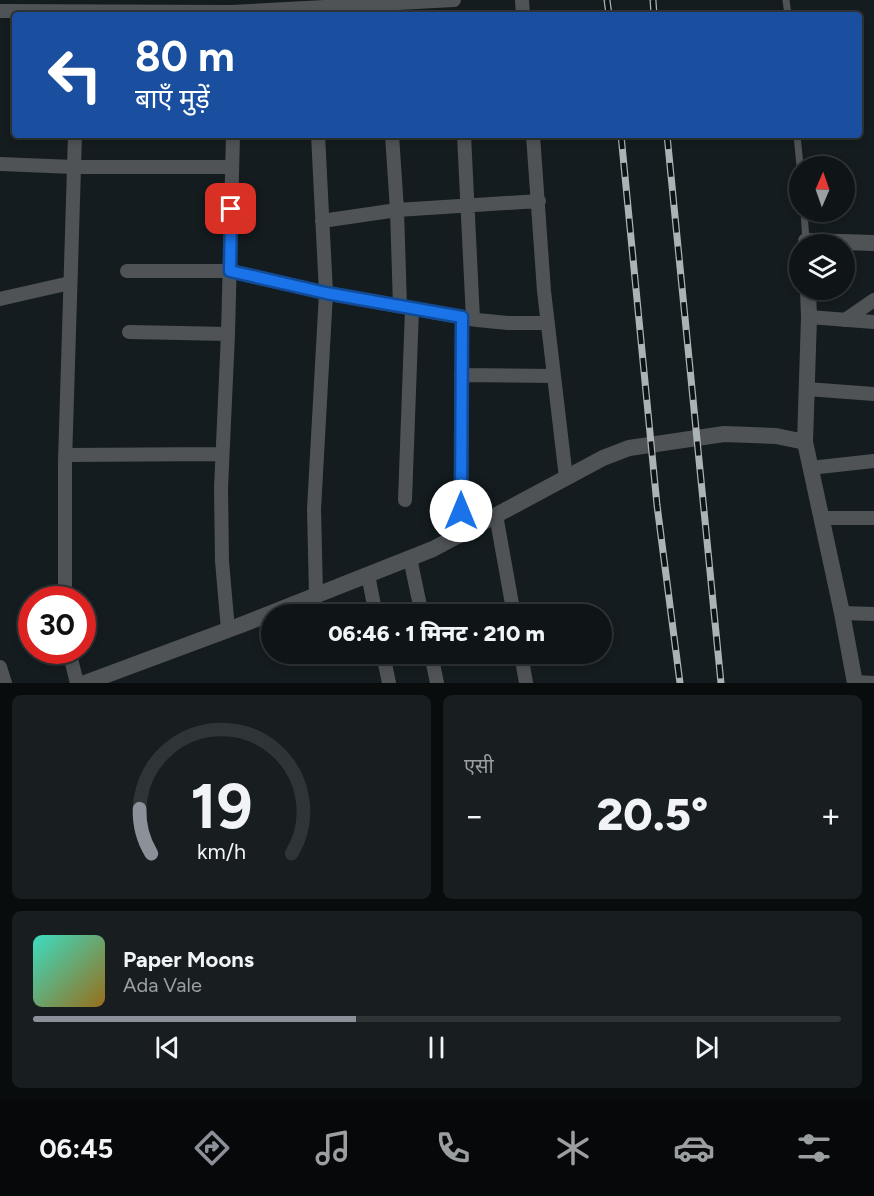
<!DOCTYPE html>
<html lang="hi">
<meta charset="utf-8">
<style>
:root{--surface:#0f1517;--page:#181e20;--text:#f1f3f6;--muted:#9b9fa1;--line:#2f3436;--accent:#8c9099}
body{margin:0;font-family:Figtree,"Noto Sans Devanagari",sans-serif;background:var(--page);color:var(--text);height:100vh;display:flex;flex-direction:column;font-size:22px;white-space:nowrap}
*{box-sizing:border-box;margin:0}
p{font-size:20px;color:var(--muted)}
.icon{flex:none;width:33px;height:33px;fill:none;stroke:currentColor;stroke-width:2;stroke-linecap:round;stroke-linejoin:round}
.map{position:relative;height:683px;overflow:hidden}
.side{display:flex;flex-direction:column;gap:12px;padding:12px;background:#080c0d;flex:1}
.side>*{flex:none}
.top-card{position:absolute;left:12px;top:12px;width:850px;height:126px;border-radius:6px;box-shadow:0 3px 9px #0003,0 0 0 2px var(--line);background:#1a4fa0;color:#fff;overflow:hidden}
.needle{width:39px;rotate:2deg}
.controls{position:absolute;left:789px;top:156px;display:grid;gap:12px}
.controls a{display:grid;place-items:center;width:66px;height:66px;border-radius:50%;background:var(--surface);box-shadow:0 3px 9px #0003,0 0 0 2px var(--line);font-size:30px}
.speed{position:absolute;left:18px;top:586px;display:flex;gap:12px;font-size:30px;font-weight:700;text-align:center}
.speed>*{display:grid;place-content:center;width:78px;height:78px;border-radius:50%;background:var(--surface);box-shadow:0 3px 9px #0003,0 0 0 2px var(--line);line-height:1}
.speed .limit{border:9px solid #d22;background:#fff;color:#111}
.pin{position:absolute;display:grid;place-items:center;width:51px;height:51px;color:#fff;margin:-26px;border-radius:12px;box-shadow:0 3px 9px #0006}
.me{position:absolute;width:66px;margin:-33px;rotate:0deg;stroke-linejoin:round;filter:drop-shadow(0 0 4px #0008)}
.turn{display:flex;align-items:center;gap:21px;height:126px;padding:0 24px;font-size:27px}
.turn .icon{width:78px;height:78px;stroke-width:2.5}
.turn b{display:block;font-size:42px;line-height:51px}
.big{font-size:45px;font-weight:800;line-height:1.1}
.side .tile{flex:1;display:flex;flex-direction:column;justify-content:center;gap:9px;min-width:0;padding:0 21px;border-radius:9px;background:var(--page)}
.side .dial{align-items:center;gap:0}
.dial svg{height:156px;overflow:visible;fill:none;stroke:var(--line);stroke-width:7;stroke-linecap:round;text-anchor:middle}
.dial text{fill:var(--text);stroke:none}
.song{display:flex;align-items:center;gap:18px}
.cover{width:72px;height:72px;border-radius:9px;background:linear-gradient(135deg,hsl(170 70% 55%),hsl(40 70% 35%))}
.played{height:6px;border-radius:3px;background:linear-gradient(90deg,var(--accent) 40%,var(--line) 40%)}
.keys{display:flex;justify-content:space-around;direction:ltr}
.heat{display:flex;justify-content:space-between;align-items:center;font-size:33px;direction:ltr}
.side .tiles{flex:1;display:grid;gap:12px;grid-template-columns:1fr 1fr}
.tile:last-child{grid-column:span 2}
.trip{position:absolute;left:261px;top:604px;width:351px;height:60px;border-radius:30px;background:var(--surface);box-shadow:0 3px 9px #0003,0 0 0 2px var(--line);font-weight:800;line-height:60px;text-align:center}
.menu{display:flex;height:96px;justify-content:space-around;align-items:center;background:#060809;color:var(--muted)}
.menu .icon{width:42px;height:42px}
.menu .selected{color:var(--accent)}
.menu b{font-size:27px;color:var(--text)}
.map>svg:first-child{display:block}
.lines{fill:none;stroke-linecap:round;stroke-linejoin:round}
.service{stroke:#505356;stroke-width:7}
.minor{stroke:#505356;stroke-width:14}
.tertiary{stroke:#505356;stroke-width:16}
.rail-casing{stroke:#acb3b4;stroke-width:7}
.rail{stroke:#0b1315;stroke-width:4.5;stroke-dasharray:14;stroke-linecap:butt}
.route-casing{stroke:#114b97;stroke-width:15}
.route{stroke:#1a73e8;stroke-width:10}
</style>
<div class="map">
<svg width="874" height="683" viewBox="0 0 874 683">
<rect width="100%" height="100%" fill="#141c1f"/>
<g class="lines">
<path class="service" d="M786 0 788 15
M797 135 800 166
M804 212 806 241"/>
<path class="minor" d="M522 0 523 15
M0 11 232 12 454 0
M392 135 397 210 400 306
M464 135 473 319
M533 135 544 291 566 478
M0 164 74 167H232
M322 221 397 210 539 201
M127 271H230L326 293 477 320 508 323H548
M0 299 70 283
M809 317 874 322
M845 320 874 300
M129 332 228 334
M461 375 554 376
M807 389 874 394
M65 455 222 454
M810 468 874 461
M405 500 412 309
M496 515 514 615
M821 518H874
M461 534 462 317
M410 558 422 615
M368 575 376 615
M316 595 314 509 326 293 318 135
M65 600V462L75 135
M842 613 874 614
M228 630 222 561 221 488 228 334 233 135
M69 651 77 683
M383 654 389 683
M431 654 437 683
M521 654 526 683
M0 667 5 683
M855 682 874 683"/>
<path class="tertiary" d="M806 244V241L874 243
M805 442 809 317 808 290
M85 683 241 625 433 549 603 458 629 448 724 434 776 436 805 442 842 613 855 683"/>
<defs>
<path id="rail" d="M607 0 609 15
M653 0 654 15
M621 135 657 505 680 683
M667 135 721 683"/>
</defs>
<use href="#rail" class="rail-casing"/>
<use href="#rail" class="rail"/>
</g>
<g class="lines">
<defs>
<path id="route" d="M231 209 230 271 326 293 462 317 461 511"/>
</defs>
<use href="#route" class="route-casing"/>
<use href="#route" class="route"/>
</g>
</svg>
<div class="controls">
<a><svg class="needle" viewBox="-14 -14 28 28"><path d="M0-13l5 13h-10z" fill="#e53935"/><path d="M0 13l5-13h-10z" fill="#9b9fa1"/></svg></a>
<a><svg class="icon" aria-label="layers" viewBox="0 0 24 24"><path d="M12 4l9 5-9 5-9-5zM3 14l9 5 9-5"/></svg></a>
</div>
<div class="speed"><div class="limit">30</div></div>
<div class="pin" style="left:231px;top:209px;background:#d93025"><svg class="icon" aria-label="arrive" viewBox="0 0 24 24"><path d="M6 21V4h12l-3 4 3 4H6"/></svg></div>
<svg class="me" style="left:461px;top:511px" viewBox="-20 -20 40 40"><circle r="19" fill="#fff"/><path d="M0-13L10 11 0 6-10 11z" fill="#1a73e8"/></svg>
<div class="trip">06:46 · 1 मिनट · 210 m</div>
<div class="top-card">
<div class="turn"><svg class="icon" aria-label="left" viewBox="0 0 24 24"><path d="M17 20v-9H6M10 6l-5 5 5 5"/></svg><div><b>80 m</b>बाएँ मुड़ें</div></div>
</div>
</div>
<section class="side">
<div class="tiles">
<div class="tile dial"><svg viewBox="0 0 100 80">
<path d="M14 69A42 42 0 1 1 86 69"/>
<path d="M14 69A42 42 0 0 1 8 46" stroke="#8c9099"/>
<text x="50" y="56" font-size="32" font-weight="700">19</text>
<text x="50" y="72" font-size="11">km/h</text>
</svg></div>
<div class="tile"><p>एसी</p>
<div class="heat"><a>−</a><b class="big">20.5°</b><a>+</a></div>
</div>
<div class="tile">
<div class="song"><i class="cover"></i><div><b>Paper Moons</b><p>Ada Vale</p></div></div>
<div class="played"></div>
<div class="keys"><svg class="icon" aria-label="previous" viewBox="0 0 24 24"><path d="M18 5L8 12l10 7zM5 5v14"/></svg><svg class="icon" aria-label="pause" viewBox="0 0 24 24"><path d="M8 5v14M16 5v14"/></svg><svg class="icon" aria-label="next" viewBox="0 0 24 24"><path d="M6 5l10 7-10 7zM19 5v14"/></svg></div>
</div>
</div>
</section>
<nav class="menu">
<b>06:45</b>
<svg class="icon selected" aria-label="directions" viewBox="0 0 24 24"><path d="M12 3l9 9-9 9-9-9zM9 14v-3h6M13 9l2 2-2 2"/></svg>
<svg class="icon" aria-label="music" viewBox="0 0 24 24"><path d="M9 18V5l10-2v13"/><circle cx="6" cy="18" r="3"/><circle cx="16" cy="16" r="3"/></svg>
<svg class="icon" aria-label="phone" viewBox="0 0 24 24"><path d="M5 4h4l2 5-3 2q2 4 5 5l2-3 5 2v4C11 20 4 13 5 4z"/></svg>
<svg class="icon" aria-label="climate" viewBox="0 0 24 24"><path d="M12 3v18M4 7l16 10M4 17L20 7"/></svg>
<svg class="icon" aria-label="car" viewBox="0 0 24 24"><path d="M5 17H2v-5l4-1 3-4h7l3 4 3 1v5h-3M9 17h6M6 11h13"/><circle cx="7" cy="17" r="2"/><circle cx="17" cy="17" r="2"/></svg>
<svg class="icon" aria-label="filters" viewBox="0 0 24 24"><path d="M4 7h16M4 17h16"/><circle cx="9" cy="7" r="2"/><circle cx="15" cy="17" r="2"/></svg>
</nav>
